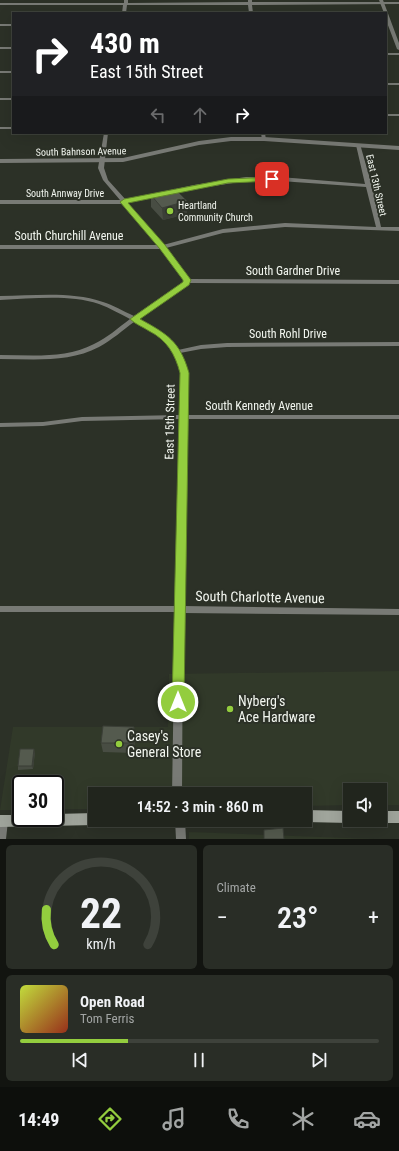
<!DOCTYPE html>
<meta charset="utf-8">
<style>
:root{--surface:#21251d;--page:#292d26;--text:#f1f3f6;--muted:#a2a5a4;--line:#3e423b;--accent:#93cd3e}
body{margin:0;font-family:"Roboto Condensed",sans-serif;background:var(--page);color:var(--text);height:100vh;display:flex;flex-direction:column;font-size:15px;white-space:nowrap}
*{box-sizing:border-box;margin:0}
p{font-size:13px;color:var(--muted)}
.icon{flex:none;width:22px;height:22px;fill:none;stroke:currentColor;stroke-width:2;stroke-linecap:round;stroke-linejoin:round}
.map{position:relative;height:839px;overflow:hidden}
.sheet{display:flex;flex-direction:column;gap:6px;padding:6px;background:#121410;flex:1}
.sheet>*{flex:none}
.banner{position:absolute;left:12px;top:12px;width:375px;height:122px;border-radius:0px;box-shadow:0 4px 16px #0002,0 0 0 1px var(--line);background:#202124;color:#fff;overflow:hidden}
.tools{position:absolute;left:343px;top:783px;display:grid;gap:8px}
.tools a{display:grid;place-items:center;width:44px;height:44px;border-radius:0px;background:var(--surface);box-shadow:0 4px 16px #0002,0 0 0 1px var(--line);font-size:20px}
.speed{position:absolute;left:12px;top:775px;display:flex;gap:8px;font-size:20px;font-weight:700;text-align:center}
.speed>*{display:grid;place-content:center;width:52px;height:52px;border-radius:50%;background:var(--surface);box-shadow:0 4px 16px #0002,0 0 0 1px var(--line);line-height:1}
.speed .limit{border:2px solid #111;border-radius:6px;background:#fff;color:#111}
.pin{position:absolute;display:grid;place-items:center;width:34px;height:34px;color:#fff;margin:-17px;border-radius:8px;box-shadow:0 2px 6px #0006}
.me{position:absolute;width:44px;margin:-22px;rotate:0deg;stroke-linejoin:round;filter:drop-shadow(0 0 3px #0008)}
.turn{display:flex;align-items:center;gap:14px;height:84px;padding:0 12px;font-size:18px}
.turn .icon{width:52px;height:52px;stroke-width:2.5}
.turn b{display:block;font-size:28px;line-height:34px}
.lanes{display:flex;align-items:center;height:38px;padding:0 12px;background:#0003;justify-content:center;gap:20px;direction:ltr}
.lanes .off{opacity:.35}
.big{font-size:30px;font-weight:600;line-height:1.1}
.sheet .card{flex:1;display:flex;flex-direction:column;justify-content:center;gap:6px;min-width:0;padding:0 14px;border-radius:6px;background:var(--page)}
.sheet .dial{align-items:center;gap:0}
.dial svg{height:104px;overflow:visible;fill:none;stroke:var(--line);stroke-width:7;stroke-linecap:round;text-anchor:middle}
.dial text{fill:var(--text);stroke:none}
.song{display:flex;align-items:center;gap:12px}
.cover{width:48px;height:48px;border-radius:6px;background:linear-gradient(135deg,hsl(70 70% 55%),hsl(10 70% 35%))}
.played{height:4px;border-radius:2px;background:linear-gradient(90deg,var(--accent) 30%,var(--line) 30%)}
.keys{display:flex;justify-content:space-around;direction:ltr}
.heat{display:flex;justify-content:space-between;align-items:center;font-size:22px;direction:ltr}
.sheet .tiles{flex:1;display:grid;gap:6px;grid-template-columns:1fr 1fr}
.card:last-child{grid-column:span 2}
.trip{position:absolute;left:88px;top:787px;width:224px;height:40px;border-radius:0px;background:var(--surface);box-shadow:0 4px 16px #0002,0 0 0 1px var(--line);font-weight:600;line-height:40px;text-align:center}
.tab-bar{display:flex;height:64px;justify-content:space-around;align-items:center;background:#0d0f0c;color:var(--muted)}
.tab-bar .icon{width:28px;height:28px}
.tab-bar .on{color:var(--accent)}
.tab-bar b{font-size:18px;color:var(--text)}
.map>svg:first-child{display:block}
.built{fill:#313929}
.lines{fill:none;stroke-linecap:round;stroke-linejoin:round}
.minor{fill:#787a75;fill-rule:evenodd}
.tertiary{fill:#787a75;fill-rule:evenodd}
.secondary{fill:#a0a59c;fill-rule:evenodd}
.wall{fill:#484d43}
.shaded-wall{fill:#3b3f37}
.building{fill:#545a4e;stroke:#3b3f37}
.route{fill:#93cd3e;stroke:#608528}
.poi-dot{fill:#93cd3e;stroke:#2c3127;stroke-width:1.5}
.labels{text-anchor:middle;stroke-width:4;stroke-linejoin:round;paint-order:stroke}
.far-street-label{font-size:10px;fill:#f2f6ef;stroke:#2c3127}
.far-poi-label{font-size:10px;fill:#f2f6ef;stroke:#2c3127;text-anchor:start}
.street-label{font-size:12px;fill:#f2f6ef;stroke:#2c3127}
.near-street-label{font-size:14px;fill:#f2f6ef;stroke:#2c3127}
.near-poi-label{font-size:14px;fill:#f2f6ef;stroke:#2c3127;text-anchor:start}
</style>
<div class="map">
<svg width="399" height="839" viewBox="0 0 399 839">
<rect width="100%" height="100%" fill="#2c3127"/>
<path class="built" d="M399 671V805H380V790H350V805L305 806V794H95V809H55V784H21V810H0L13 727H168L169 674Z
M189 832 374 839H189Z"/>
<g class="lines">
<path class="minor" d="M124 0H128V3L248 2V0H252V2H399V4L252 5 253 13H249L248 5H127L126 13H122L123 5H0V3H124Z
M0 24H13V26H0Z
M0 47H13V49H0Z
M386 53H399V55H386Z
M0 71H13V73H0Z
M386 83H399V85H386Z
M0 98H13V100H0Z
M386 114H399V116H386Z
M0 127H13V129H0Z
M104 133H108L104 168 108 180 126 200 194 185 246 177H280L365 184 356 145 360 144 372 186 381 227H399V231L285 227 223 233 166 248 189 279 399 280V284L189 283 138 319C154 327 168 335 178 350L201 345 227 343 399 342V346L227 347 201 349 180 353 187 373V415H399V419H187L183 606 399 609V615L183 613 182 794H172L175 612H0V606H175L180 419 82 421 43 426 0 427V423L43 422 82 417 180 415C180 401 182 387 181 374 178 347 156 333 134 322 123 330 112 340 99 347 69 363 33 359 0 359V355C32 355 65 359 94 344 107 338 118 328 130 319 120 314 110 308 99 304 68 294 32 299 0 300V296C34 296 70 291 103 302 113 305 123 311 134 316L183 282 184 280 160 249H0V245H158L123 204H0V200H120L103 180 98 168ZM246 181H280L366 187 376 227 285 223 223 229 163 245 128 203 194 189Z
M261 133H265L266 140H262Z
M3 816 7 818 8 821 6 839H0V817Z
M175 820H185L186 839H176Z"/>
<path class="tertiary" d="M379 0H383L399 43V50L397 49 386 20V13H384Z
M231 137H264L399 146V150L264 141H231L199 145 123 162 0 163V159L123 158 199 141Z"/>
<path class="secondary" d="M305 810 350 811V820H354L350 823 305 822 301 820H305Z
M380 811H399V823H380L376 821V820H380Z
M95 813V820H100L99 823 95 825 0 827V815H21V818H55V814Z"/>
</g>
<path class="wall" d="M151 195 187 201V214L163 220 151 207Z
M134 727 135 736 134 753 103 752 101 743Z
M35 752 33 769 18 770V766Z"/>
<path class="shaded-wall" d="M187 201V214L163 220 162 208Z
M134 727 135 736 134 753 133 743Z
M34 749 35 752 33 769 32 766Z"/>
<path class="building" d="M175 189 187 201 162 208 151 195Z
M103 726 134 727 133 743H101Z
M20 749H34L32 766H18Z
M283 828 284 839H264V830Z"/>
<path class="route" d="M272 177 275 179 274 181 228 183 128 203 165 245 191 280 189 285 140 319C167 334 180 341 189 373L184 702 183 706 178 707 174 706 172 702 180 373C175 354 167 340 149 331 143 327 135 324 130 319L183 282V280L160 249 120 202 124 199 228 179Z"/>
<g class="poi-dot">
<circle cx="170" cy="211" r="4"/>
<circle cx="230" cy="709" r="4"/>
<circle cx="119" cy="744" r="4"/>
</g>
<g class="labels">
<g class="far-street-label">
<text transform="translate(81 151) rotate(-1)" y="4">South Bahnson Avenue</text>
<text transform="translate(377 185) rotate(77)" y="4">East 13th Street</text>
<text x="65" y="197">South Annway Drive</text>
</g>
<g class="far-poi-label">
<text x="178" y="209">Heartland<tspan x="178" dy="12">Community Church</tspan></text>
</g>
<g class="street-label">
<text x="69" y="240">South Churchill Avenue</text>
<text x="293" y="275">South Gardner Drive</text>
<text x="288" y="338">South Rohl Drive</text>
<text x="259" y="410">South Kennedy Avenue</text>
<text transform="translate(170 422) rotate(-89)" y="4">East 15th Street</text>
</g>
<g class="near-street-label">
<text transform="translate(260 597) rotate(1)" y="5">South Charlotte Avenue</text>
</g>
<g class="near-poi-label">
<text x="238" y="706">Nyberg's<tspan x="238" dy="16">Ace Hardware</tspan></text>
<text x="127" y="741">Casey's<tspan x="127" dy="16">General Store</tspan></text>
</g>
</g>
</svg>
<div class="tools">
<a><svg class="icon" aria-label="sound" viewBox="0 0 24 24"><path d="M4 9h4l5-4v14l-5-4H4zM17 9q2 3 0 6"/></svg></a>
</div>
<div class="speed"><div class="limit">30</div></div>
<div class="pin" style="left:272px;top:179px;background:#d93025"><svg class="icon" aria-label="arrive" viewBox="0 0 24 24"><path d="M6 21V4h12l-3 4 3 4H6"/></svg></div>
<svg class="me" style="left:178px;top:702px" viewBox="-20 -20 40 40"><circle r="17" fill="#93cd3e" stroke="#fff" stroke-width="3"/><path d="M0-11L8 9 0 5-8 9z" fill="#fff"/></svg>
<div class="trip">14:52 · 3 min · 860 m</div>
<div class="banner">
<div class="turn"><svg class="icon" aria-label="right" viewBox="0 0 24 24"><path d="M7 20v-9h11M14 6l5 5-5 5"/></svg><div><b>430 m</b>East 15th Street</div></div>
<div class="lanes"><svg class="icon off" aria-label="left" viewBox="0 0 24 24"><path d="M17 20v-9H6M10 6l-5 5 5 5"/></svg><svg class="icon off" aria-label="ahead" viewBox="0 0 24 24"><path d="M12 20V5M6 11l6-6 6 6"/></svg><svg class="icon" aria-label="right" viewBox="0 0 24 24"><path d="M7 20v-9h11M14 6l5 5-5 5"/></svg></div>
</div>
</div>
<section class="sheet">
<div class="tiles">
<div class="card dial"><svg viewBox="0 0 100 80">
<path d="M14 69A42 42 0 1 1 86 69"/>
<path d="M14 69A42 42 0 0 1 8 42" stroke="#93cd3e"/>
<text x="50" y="56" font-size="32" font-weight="700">22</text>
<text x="50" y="72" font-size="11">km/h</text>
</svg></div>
<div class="card"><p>Climate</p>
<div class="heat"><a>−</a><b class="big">23°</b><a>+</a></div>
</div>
<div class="card">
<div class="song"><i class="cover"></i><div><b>Open Road</b><p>Tom Ferris</p></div></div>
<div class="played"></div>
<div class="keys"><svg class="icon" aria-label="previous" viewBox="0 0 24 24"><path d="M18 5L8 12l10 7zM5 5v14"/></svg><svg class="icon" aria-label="pause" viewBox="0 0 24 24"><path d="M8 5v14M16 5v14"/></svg><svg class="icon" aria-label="next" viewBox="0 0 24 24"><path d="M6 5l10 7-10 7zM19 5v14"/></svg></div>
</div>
</div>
</section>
<nav class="tab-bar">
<b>14:49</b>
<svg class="icon on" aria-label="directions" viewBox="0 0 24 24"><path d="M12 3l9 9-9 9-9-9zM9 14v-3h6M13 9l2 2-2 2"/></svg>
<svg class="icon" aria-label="music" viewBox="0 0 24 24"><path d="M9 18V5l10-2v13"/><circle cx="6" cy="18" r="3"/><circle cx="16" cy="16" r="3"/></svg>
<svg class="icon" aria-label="phone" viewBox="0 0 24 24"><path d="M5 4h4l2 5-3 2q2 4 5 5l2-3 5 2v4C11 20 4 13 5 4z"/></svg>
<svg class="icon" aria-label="climate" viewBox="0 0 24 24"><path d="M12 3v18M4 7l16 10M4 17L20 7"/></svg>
<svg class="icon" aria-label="car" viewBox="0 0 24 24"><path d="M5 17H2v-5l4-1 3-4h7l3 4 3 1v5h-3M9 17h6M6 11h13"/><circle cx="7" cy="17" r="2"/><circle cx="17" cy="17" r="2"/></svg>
</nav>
